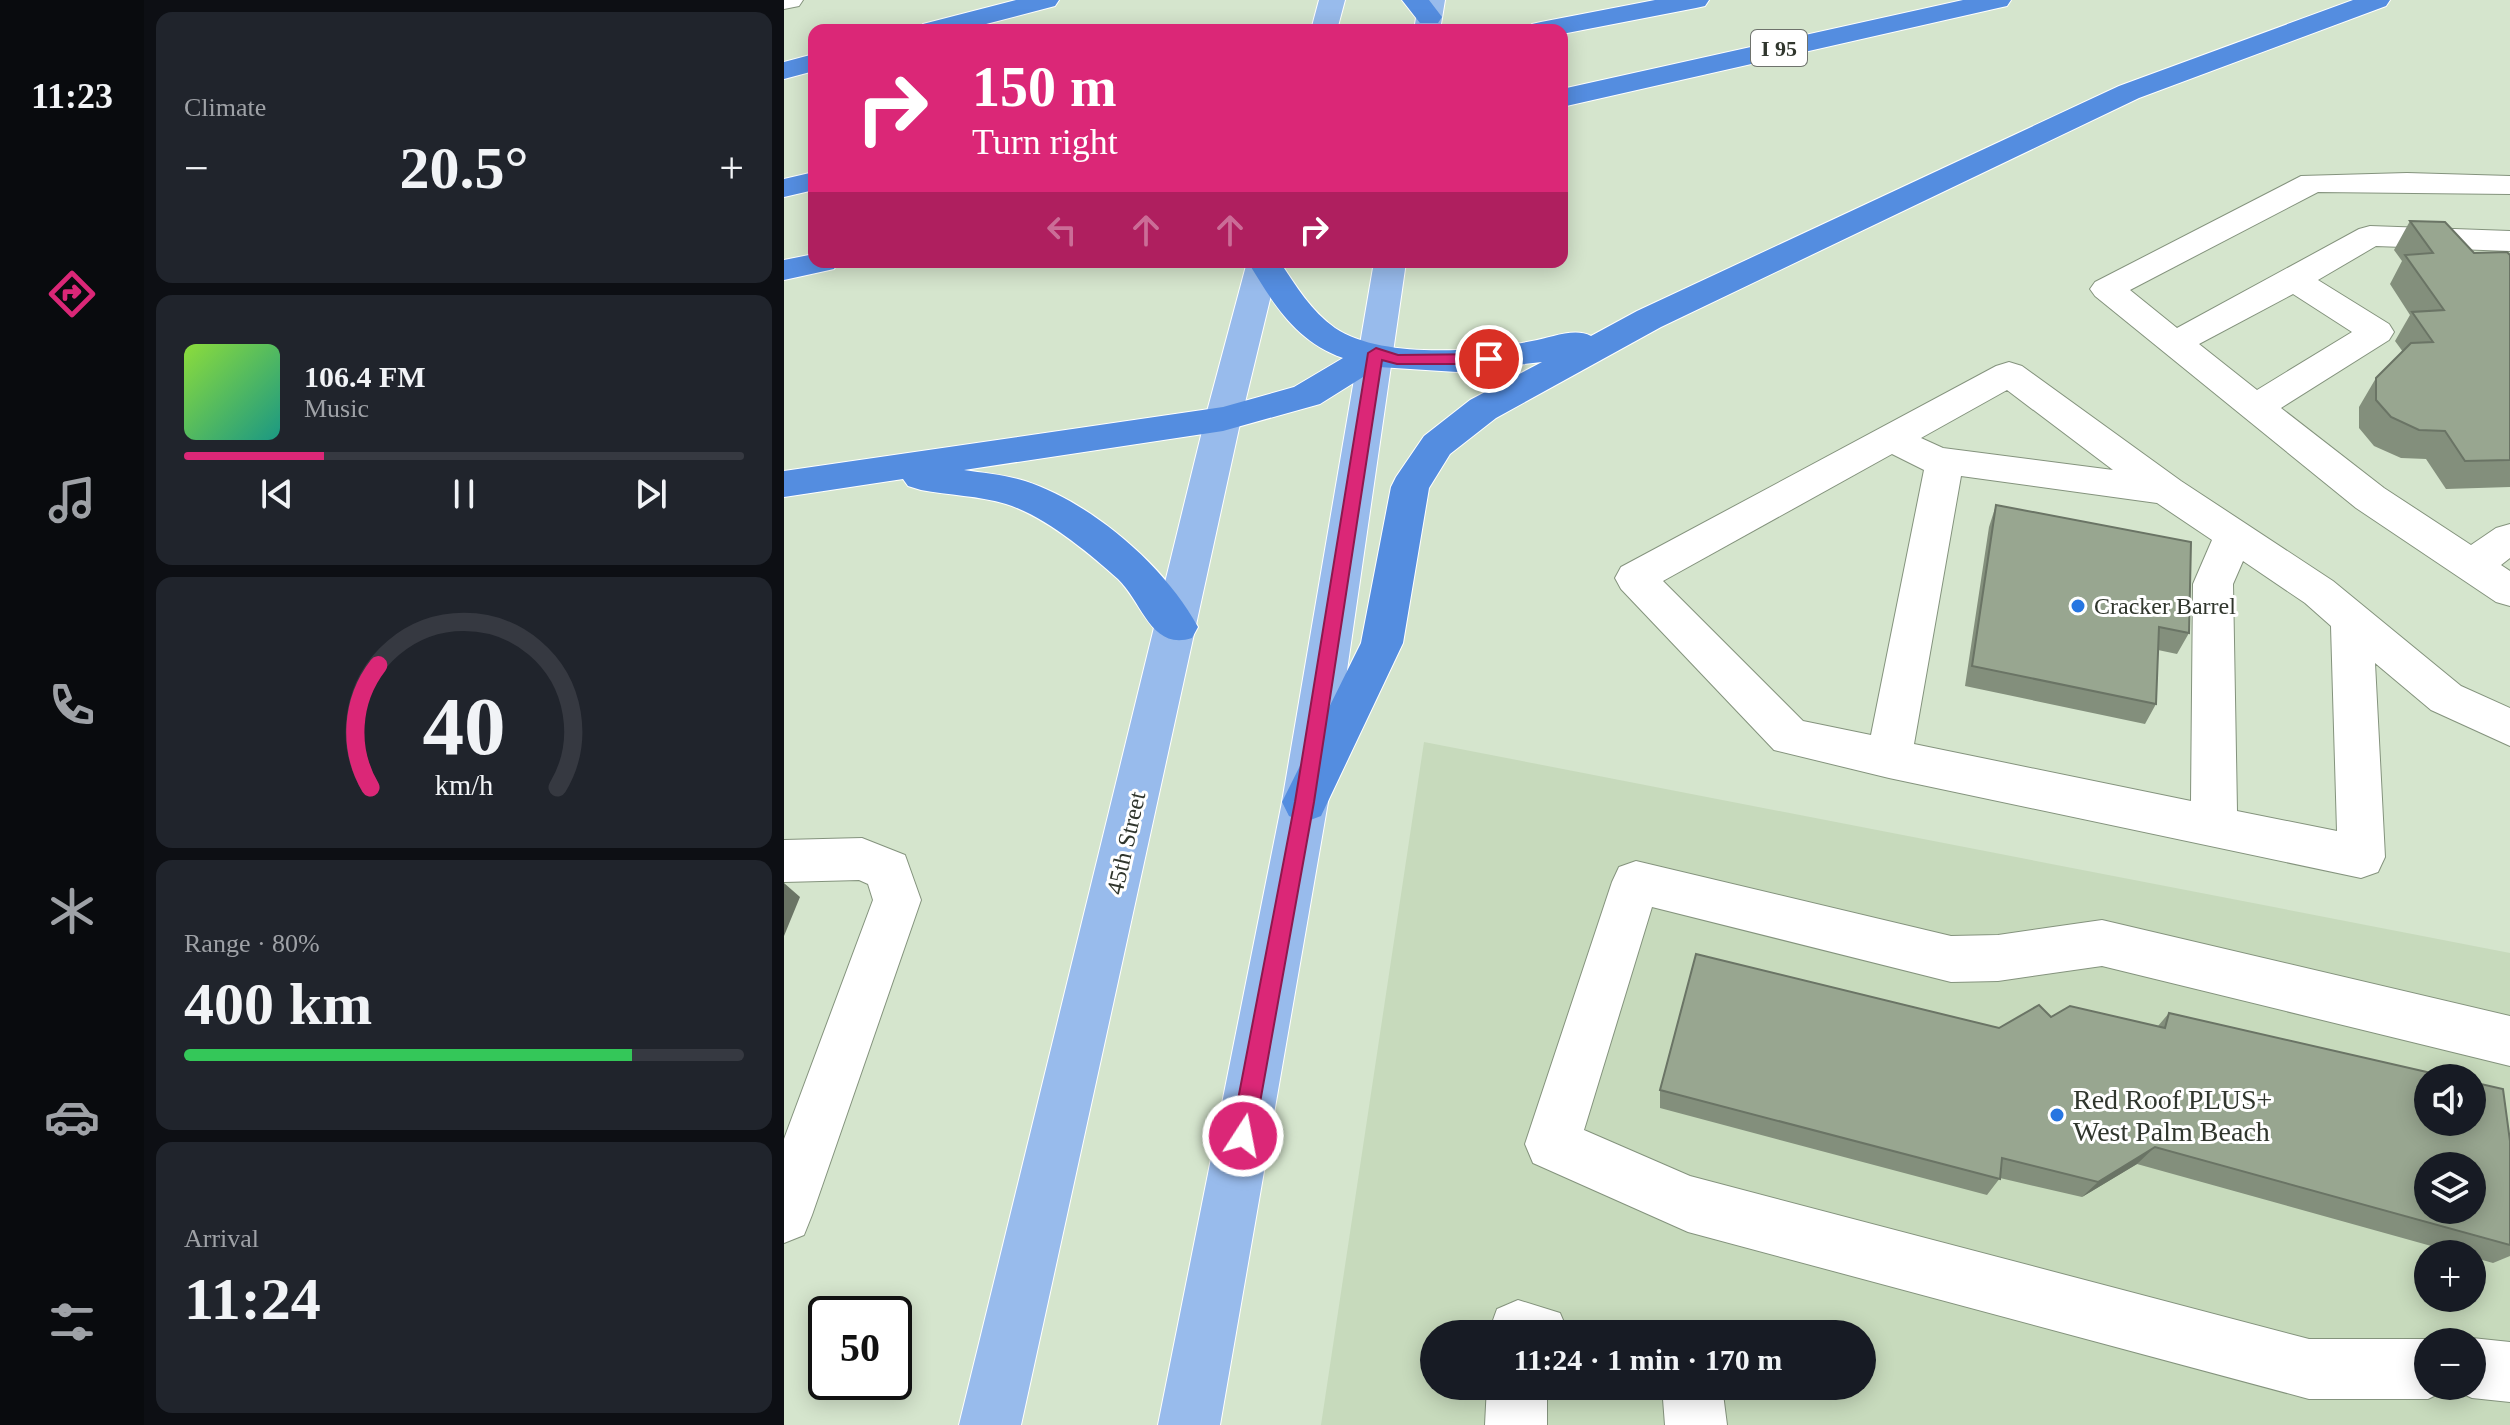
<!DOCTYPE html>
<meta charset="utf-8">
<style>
:root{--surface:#171b24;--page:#20242c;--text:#f1f3f6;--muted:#9ea1a6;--line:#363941;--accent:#db2777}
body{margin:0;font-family:Georgia,serif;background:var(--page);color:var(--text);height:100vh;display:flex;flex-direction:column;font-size:30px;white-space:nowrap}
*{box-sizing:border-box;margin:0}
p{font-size:26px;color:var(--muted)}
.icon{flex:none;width:44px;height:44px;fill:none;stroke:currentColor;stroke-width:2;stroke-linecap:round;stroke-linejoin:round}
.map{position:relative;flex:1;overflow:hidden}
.drawer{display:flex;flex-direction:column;gap:12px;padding:12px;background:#0d0f14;width:640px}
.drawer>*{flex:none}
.banner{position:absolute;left:24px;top:24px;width:760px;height:244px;border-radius:16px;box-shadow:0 4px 20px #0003;background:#db2777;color:#fff;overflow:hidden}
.controls{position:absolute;left:1630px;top:1064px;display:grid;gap:16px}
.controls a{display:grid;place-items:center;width:72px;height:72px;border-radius:50%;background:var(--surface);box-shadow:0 4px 20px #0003;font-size:40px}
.speed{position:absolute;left:24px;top:1296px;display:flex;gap:16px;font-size:40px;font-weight:700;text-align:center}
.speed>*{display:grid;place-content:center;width:104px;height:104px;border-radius:50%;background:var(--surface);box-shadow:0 4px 20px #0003;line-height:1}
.speed .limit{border:4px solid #111;border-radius:12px;background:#fff;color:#111}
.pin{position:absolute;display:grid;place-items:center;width:68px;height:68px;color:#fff;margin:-34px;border:4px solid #fff;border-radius:50%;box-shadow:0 2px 8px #0007}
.me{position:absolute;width:88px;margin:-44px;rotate:11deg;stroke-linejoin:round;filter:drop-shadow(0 0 6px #0008)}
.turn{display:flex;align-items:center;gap:28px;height:168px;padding:0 32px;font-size:36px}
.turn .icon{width:104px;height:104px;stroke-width:2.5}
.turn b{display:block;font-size:56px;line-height:68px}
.lanes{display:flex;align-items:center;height:76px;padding:0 32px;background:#0003;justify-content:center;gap:40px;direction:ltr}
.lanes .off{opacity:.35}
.big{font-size:60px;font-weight:700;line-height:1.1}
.drawer .tile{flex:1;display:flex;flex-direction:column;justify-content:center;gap:12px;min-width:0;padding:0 28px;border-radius:16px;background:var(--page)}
.drawer .dial{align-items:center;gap:0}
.dial svg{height:208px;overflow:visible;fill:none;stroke:var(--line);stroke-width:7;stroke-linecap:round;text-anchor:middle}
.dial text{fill:var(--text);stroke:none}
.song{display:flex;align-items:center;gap:24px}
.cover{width:96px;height:96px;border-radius:12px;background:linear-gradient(135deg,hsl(90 70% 55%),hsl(170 70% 35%))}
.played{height:8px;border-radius:4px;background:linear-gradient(90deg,var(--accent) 25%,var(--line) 25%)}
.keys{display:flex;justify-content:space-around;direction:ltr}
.heat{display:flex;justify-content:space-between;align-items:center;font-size:44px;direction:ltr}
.charge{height:12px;border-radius:6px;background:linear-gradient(90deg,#34c759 80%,var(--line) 0)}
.trip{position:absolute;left:636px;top:1320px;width:456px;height:80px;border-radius:40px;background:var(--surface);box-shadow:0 4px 20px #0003;font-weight:700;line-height:80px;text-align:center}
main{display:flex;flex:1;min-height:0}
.tab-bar{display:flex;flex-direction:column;width:144px;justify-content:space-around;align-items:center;background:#090b0e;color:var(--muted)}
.tab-bar .icon{width:56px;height:56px}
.tab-bar .current{color:var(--accent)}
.tab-bar b{font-size:36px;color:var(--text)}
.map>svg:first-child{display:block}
.built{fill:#c7dabc;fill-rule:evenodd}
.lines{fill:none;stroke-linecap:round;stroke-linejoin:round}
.minor-casing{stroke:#84937d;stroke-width:2}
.major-casing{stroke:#fff;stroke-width:2}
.highway-casing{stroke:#fff;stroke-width:2}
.minor{fill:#fff;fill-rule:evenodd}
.major{fill:#98bbec;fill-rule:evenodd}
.highway{fill:#548de0;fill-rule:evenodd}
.wall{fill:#838f7c}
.shaded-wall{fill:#6a7465}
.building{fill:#98a690;stroke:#6a7465;stroke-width:2;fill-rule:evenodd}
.route{fill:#db2777;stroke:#8e194d;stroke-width:2}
.poi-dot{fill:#2776e1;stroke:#fff;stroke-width:3}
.labels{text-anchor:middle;stroke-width:6;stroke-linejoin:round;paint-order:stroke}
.shield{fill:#fff;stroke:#6e726c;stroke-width:2}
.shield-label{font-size:22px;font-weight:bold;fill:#30362d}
.poi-label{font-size:24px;fill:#30362d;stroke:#fff;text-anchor:start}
.street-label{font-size:24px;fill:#30362d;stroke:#fff}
.near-poi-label{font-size:28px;fill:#30362d;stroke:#fff;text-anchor:start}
</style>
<main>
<nav class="tab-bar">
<b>11:23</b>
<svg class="icon current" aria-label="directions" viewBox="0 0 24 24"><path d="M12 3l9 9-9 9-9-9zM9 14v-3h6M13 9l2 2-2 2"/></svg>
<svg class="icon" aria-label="music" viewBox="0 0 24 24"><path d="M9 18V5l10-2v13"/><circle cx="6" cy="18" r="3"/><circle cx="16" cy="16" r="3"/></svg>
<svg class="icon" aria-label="phone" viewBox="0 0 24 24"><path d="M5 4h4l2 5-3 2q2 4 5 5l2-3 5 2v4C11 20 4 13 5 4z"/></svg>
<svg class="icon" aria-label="climate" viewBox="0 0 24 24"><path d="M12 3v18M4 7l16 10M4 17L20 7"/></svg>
<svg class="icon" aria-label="car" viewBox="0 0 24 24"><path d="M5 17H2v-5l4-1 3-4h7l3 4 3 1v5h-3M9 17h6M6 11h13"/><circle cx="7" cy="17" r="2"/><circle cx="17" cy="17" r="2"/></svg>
<svg class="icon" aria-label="filters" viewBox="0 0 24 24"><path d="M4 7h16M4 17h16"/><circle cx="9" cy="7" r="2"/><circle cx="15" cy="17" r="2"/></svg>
</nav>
<section class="drawer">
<div class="tile"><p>Climate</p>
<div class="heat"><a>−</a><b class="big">20.5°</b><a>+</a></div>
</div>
<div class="tile">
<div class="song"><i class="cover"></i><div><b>106.4 FM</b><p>Music</p></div></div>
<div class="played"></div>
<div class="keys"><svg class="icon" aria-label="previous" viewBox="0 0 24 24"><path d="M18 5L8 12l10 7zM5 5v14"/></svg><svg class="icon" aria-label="pause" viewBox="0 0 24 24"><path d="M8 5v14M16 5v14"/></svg><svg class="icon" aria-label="next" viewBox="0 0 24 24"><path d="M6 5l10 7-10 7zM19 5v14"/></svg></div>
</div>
<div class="tile dial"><svg viewBox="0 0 100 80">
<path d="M14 69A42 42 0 1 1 86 69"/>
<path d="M14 69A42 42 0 0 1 17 22" stroke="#db2777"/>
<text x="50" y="56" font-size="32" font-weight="700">40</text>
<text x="50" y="72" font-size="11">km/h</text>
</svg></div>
<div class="tile"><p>Range · 80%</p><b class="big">400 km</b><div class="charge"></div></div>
<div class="tile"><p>Arrival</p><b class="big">11:24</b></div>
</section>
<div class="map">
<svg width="1726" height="1425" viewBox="0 0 1726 1425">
<rect width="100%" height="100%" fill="#d5e5cd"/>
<path class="built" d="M640 742 1726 953V1425H537ZM1644 1078H1688V1122H1644ZM1644 1166H1688V1210H1644ZM1644 1254H1688V1298H1644ZM650 1334H1078V1386H650ZM1644 1342H1688V1386H1644Z"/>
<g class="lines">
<defs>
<path id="minor" d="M0 0H19L15 6 0 9Z
M1623 173 1726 176V194L1534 192 1346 290 1393 328 1575 229 1586 226 1726 231V251L1592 246 1534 280 1605 324 1610 332 1605 340 1497 408 1600 488 1687 545 1712 528 1726 524V558L1717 565 1726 571V606L1712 602 1572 508 1311 296 1306 289 1311 282 1517 176ZM1509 294 1568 332 1473 390 1415 344Z
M1225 362 1238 366 1397 481 1549 581 1677 686 1726 708V746L1647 710 1591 663 1601 857 1594 872 1577 878 1105 778 990 750 837 589 831 578 837 567 1212 366ZM1223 390 1329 470 1159 448 1137 438ZM1108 454 1140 470 1087 735 1019 721 879 581ZM1177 476 1373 503 1428 540 1409 584 1407 801 1130 744ZM1459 561 1521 603 1547 626 1553 831 1453 811 1449 584Z
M78 838 121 855 137 900 28 1215 20 1235 0 1243V1139L89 900 84 884 75 880 0 882V840Z
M852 861 1167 936 1214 935 1318 920 1726 1016V1066L1318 966 1214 981 1167 982 868 907 800 1130 906 1176 1525 1339H1644L1652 1342H1644V1386H1688V1342H1678L1688 1338 1726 1342V1402L1688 1398 1666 1388 1644 1399H1525L904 1232 749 1163 741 1144 828 882 835 867Z
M734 1300 776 1313 785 1334H704L713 1309Z
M703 1386H763V1425H701Z
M878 1386H938L943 1425H881Z"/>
<path id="major" d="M535 0H561L553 30H527Z
M635 0H661L656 30H630Z
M463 262H495L457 419 237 1425H175L421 419Z
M590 262H622L544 802 436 1425H374L498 802Z"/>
<path id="highway" d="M232 0H275L271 6 179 30H135L139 24Z
M618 0H645L658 17 654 23H636Z
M871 0H925L921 6 912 8 778 34V30H744L748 24 757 22Z
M1179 0H1227L1223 6 1214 8 778 107V89Z
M1569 0H1606L1602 6 1355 98 877 327 712 418 666 454 645 488 619 643 537 816 521 822 505 816 498 802 577 643 607 487 612 477 640 436 686 400 758 362 673 372 595 367 536 404 439 431 180 470C200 473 222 475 241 481 308 503 381 566 414 627L408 638C367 651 359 603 334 579 305 553 261 516 222 504 196 496 164 495 137 490L124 486 119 479 0 497V471L439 407 510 387 559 358C511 341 489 303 464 262H496C512 286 527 311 551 328 597 359 695 352 748 341 767 338 790 327 807 336L853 311 1335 86Z
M30 54V71L0 79V62Z
M30 172V190L0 197V179Z
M30 254V262H54L50 269 0 280V260Z"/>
</defs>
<use href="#minor" class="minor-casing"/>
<use href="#major" class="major-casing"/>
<use href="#highway" class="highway-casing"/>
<use href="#minor" class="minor"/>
<use href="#major" class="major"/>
<use href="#highway" class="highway"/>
</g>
<path class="wall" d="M1626 221 1690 253 1726 255V487L1662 489 1642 459 1617 458 1590 446 1575 428V407L1592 378 1619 352 1611 341 1626 315 1606 284 1618 261 1610 250Z
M1212 505 1405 633 1393 654 1374 650 1372 704 1361 724 1181 686 1205 527Z
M1385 1013 1726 1141V1256L1709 1263 1688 1257V1254H1676L1353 1164 1298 1197 1216 1178 1203 1195 876 1108V1090L1215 1028 1267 1017 1374 1026Z"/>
<path class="shaded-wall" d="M0 883 16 897 0 936Z
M1371 1147 1353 1164 1298 1197 1314 1182Z"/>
<path class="building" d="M1626 221 1661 222 1690 253 1723 252 1726 255V460L1681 461 1661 431 1635 430 1607 417 1592 400V378L1627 343 1649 342 1628 312 1660 310 1621 255 1649 253Z
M1212 505 1407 542 1405 633 1375 627 1372 704 1188 666Z
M912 954 1215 1028 1255 1005 1267 1017 1286 1006 1381 1028 1385 1013 1669 1078H1644V1122H1688V1082L1719 1089 1726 1141V1245L1371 1147 1314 1182 1218 1158 1216 1179 876 1090ZM1644 1166H1688V1210H1644Z"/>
<path class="route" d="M592 348 614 355 705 354 712 359 705 364H613L598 360 530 802 470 1136 467 1144 459 1148 451 1144 447 1136 511 802 584 353Z"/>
<g class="poi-dot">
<circle cx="1294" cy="606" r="8"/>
<circle cx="1273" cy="1115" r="8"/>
</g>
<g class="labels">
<rect class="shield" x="967" y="30" width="56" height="36" rx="6"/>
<g class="shield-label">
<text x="995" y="56">I 95</text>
</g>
<g class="poi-label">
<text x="1310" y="614">Cracker Barrel</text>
</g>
<g class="street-label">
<text transform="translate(342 843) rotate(-77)" y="8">45th Street</text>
</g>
<g class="near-poi-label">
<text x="1289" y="1109">Red Roof PLUS+<tspan x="1289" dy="32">West Palm Beach</tspan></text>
</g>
</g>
</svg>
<div class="controls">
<a><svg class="icon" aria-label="sound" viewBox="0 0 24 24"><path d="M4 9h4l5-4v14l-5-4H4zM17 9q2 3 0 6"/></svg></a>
<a><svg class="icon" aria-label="layers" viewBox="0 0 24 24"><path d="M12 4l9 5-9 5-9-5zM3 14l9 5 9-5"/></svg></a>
<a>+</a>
<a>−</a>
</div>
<div class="speed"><div class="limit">50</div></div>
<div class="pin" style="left:705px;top:359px;background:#d93025"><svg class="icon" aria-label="arrive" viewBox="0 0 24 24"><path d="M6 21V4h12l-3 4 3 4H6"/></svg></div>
<svg class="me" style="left:459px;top:1136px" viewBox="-20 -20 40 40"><circle r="17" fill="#db2777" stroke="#fff" stroke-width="3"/><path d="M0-11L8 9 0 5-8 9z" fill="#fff"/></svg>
<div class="trip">11:24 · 1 min · 170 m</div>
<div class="banner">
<div class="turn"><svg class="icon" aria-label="right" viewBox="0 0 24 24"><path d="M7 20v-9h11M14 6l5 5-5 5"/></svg><div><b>150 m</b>Turn right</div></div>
<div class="lanes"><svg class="icon off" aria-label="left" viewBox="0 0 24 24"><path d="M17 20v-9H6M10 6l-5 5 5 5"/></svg><svg class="icon off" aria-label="ahead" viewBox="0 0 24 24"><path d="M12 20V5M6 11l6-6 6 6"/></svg><svg class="icon off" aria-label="ahead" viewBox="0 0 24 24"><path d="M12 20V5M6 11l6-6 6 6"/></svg><svg class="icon" aria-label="right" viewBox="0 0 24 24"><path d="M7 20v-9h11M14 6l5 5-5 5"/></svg></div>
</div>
</div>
</main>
